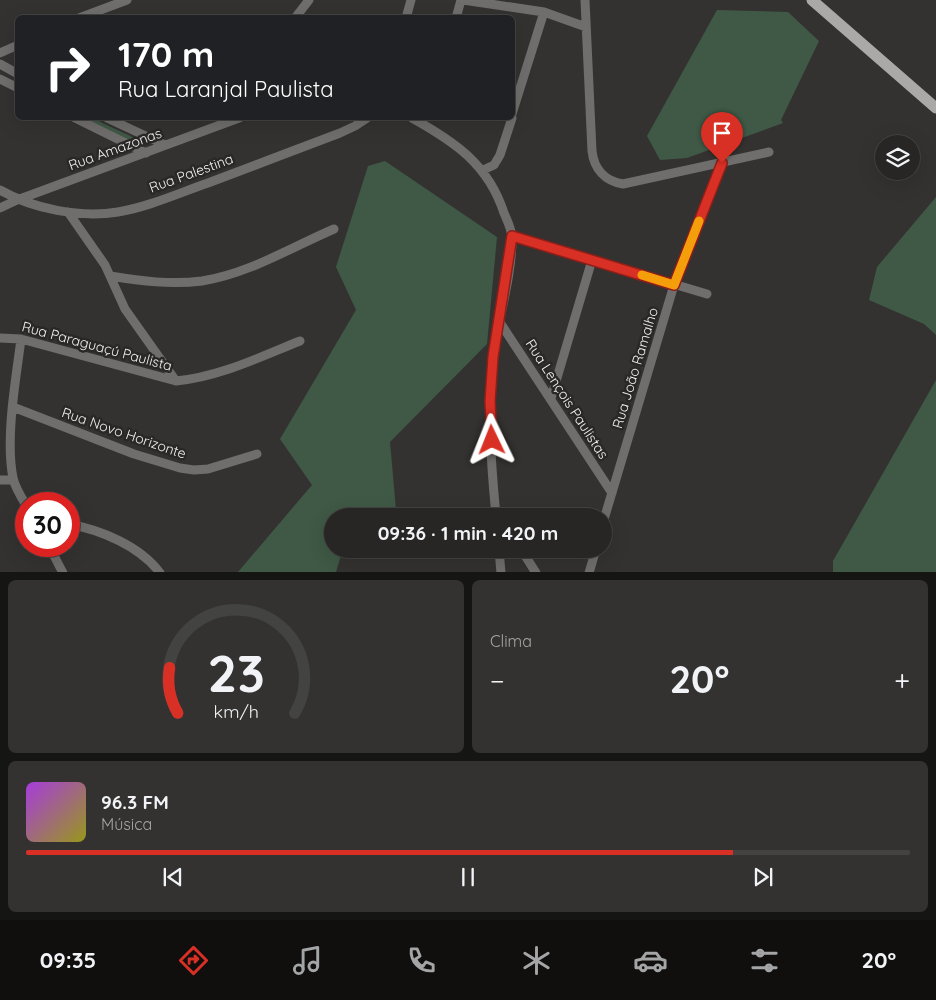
<!DOCTYPE html>
<html lang="pt">
<meta charset="utf-8">
<style>
:root{--surface:#272624;--page:#333231;--text:#f1f3f6;--muted:#a4a5a6;--line:#434341;--accent:#d93025}
body{margin:0;font-family:Quicksand,sans-serif;background:var(--page);color:var(--text);height:100vh;display:flex;flex-direction:column;font-size:19px;white-space:nowrap}
*{box-sizing:border-box;margin:0}
p{font-size:16px;color:var(--muted)}
.icon{flex:none;width:28px;height:28px;fill:none;stroke:currentColor;stroke-width:2;stroke-linecap:round;stroke-linejoin:round}
.map{position:relative;height:572px;overflow:hidden}
.side{display:flex;flex-direction:column;gap:8px;padding:8px;background:#151514;flex:1}
.side>*{flex:none}
.banner{position:absolute;left:15px;top:15px;width:500px;height:105px;border-radius:8px;box-shadow:0 5px 20px #0002,0 0 0 1px var(--line);background:#202124;color:#fff;overflow:hidden}
.controls{position:absolute;left:875px;top:135px;display:grid;gap:10px}
.controls a{display:grid;place-items:center;width:45px;height:45px;border-radius:50%;background:var(--surface);box-shadow:0 5px 20px #0002,0 0 0 1px var(--line);font-size:25px}
.speed{position:absolute;left:15px;top:492px;display:flex;gap:10px;font-size:25px;font-weight:700;text-align:center}
.speed>*{display:grid;place-content:center;width:65px;height:65px;border-radius:50%;background:var(--surface);box-shadow:0 5px 20px #0002,0 0 0 1px var(--line);line-height:1}
.speed .limit{border:8px solid #d22;background:#fff;color:#111}
.pin{position:absolute;display:grid;place-items:center;width:42px;height:42px;color:#fff;margin:-51px -21px;border-radius:50% 50% 50% 0;rotate:-45deg;box-shadow:0 0 5px #0007}
.pin .icon{rotate:45deg}
.me{position:absolute;width:55px;margin:-28px;rotate:358deg;stroke-linejoin:round;filter:drop-shadow(0 0 4px #0008)}
.turn{display:flex;align-items:center;gap:18px;height:105px;padding:0 20px;font-size:22px}
.turn .icon{width:65px;height:65px;stroke-width:2.5}
.turn b{display:block;font-size:35px;line-height:42px}
.big{font-size:38px;font-weight:800;line-height:1.1}
.side .widget{flex:1;display:flex;flex-direction:column;justify-content:center;gap:8px;min-width:0;padding:0 18px;border-radius:8px;background:var(--page)}
.side .dial{align-items:center;gap:0}
.dial svg{height:130px;overflow:visible;fill:none;stroke:var(--line);stroke-width:7;stroke-linecap:round;text-anchor:middle}
.dial text{fill:var(--text);stroke:none}
.song{display:flex;align-items:center;gap:15px}
.cover{width:60px;height:60px;border-radius:8px;background:linear-gradient(135deg,hsl(280 70% 55%),hsl(60 70% 35%))}
.played{height:5px;border-radius:2px;background:linear-gradient(90deg,var(--accent) 80%,var(--line) 80%)}
.keys{display:flex;justify-content:space-around;direction:ltr}
.heat{display:flex;justify-content:space-between;align-items:center;font-size:28px;direction:ltr}
.side .tiles{flex:1;display:grid;gap:8px;grid-template-columns:1fr 1fr}
.widget:last-child{grid-column:span 2}
.trip{position:absolute;left:324px;top:508px;width:288px;height:50px;border-radius:25px;background:var(--surface);box-shadow:0 5px 20px #0002,0 0 0 1px var(--line);font-weight:800;line-height:50px;text-align:center}
.menu{display:flex;height:80px;justify-content:space-around;align-items:center;background:#100f0e;color:var(--muted)}
.menu .icon{width:35px;height:35px}
.menu .selected{color:var(--accent)}
.menu b{font-size:22px;color:var(--text)}
.map>svg:first-child{display:block}
.green{fill:#3f5946}
.lines{fill:none;stroke-linecap:round;stroke-linejoin:round}
.minor{stroke:#6f6e6d;stroke-width:9}
.major{stroke:#aba9a7;stroke-width:11}
.route-casing{stroke:#8d1f18;stroke-width:12}
.route{stroke:#d93025;stroke-width:9}
.slow{stroke:#f59e0b;stroke-width:9}
.labels{text-anchor:middle;stroke-width:5;stroke-linejoin:round;paint-order:stroke}
.street-label{font-size:14px;fill:#f2f0ef;stroke:#2a2826}
</style>
<div class="map">
<svg width="936" height="573" viewBox="0 0 936 573">
<rect width="100%" height="100%" fill="#343230"/>
<path class="green" d="M717 10 788 12 819 41 781 120 783 123 687 158 660 160 647 136Z
M85 118H92L143 142 139 145Z
M385 161 497 237 487 344 390 442 396 510 378 516H332V549H343L336 572H238L312 485 280 439 356 310 336 267 368 166Z
M936 197V335L924 324 869 300 877 267Z
M936 380V572H833V561Z"/>
<g class="lines">
<path class="minor" d="M463 0 544 12 586 27
M585 0 592 151C594 169 605 181 623 184L769 152
M79 18 127 0
M295 18 309 0
M406 18 411 0
M456 18 461 0
M0 53 18 45
M0 64 18 74
M0 79 18 88
M512 114 544 12
M75 118 146 153
M107 118 165 145
M412 118C455 142 488 164 504 213 507 220 512 230 512 238 512 278 498 318 493 358 487 409 491 464 496 516
M483 170 494 165 500 155 512 118
M0 190C33 209 80 218 118 212 148 207 179 193 208 183 252 166 296 150 340 133L355 126 367 118
M0 208 17 200 239 118
M68 212 105 265 125 309 176 381
M512 236 707 294
M110 276C141 281 171 285 202 281 248 274 292 247 334 229
M499 321 612 493
M0 338 21 339 176 381C219 377 260 357 300 341
M21 339C16 379 5 438 13 478 15 487 21 497 26 505
M551 398 592 260
M13 407 134 454 180 468 194 470 208 469 257 454
M0 480H13
M69 524C101 530 140 546 160 573
M602 526 674 285 722 163
M49 546 63 573
M499 549 501 573
M521 549 536 573
M589 573 596 549"/>
<path class="major" d="M812 0 936 108"/>
</g>
<g class="lines">
<defs>
<path id="route" d="M492 440 490 401 493 357 512 236 674 285 722 163"/>
</defs>
<use href="#route" class="route-casing"/>
<use href="#route" class="route"/>
<path class="slow" d="M642 275 674 285 699 221"/>
</g>
<g class="labels">
<g class="street-label">
<text transform="translate(115 149) rotate(-20)" y="5">Rua Amazonas</text>
<text transform="translate(191 173) rotate(-20)" y="5">Rua Palestina</text>
<text transform="translate(97 346) rotate(15)" y="5">Rua Paraguaçú Paulista</text>
<text transform="translate(635 368) rotate(-73)" y="5">Rua João Ramalho</text>
<text transform="translate(567 399) rotate(57)" y="5">Rua Lençois Paulistas</text>
<text transform="translate(124 433) rotate(19)" y="5">Rua Novo Horizonte</text>
</g>
</g>
</svg>
<div class="controls">
<a><svg class="icon" aria-label="layers" viewBox="0 0 24 24"><path d="M12 4l9 5-9 5-9-5zM3 14l9 5 9-5"/></svg></a>
</div>
<div class="speed"><div class="limit">30</div></div>
<div class="pin" style="left:722px;top:163px;background:#d93025"><svg class="icon" aria-label="arrive" viewBox="0 0 24 24"><path d="M6 21V4h12l-3 4 3 4H6"/></svg></div>
<svg class="me" style="left:492px;top:440px" viewBox="-20 -20 40 40"><path d="M0-17L14 15 0 8-14 15z" fill="#d93025" stroke="#fff" stroke-width="4"/></svg>
<div class="trip">09:36 · 1 min · 420 m</div>
<div class="banner">
<div class="turn"><svg class="icon" aria-label="right" viewBox="0 0 24 24"><path d="M7 20v-9h11M14 6l5 5-5 5"/></svg><div><b>170 m</b>Rua Laranjal Paulista</div></div>
</div>
</div>
<section class="side">
<div class="tiles">
<div class="widget dial"><svg viewBox="0 0 100 80">
<path d="M14 69A42 42 0 1 1 86 69"/>
<path d="M14 69A42 42 0 0 1 9 41" stroke="#d93025"/>
<text x="50" y="56" font-size="32" font-weight="700">23</text>
<text x="50" y="72" font-size="11">km/h</text>
</svg></div>
<div class="widget"><p>Clima</p>
<div class="heat"><a>−</a><b class="big">20°</b><a>+</a></div>
</div>
<div class="widget">
<div class="song"><i class="cover"></i><div><b>96.3 FM</b><p>Música</p></div></div>
<div class="played"></div>
<div class="keys"><svg class="icon" aria-label="previous" viewBox="0 0 24 24"><path d="M18 5L8 12l10 7zM5 5v14"/></svg><svg class="icon" aria-label="pause" viewBox="0 0 24 24"><path d="M8 5v14M16 5v14"/></svg><svg class="icon" aria-label="next" viewBox="0 0 24 24"><path d="M6 5l10 7-10 7zM19 5v14"/></svg></div>
</div>
</div>
</section>
<nav class="menu">
<b>09:35</b>
<svg class="icon selected" aria-label="directions" viewBox="0 0 24 24"><path d="M12 3l9 9-9 9-9-9zM9 14v-3h6M13 9l2 2-2 2"/></svg>
<svg class="icon" aria-label="music" viewBox="0 0 24 24"><path d="M9 18V5l10-2v13"/><circle cx="6" cy="18" r="3"/><circle cx="16" cy="16" r="3"/></svg>
<svg class="icon" aria-label="phone" viewBox="0 0 24 24"><path d="M5 4h4l2 5-3 2q2 4 5 5l2-3 5 2v4C11 20 4 13 5 4z"/></svg>
<svg class="icon" aria-label="climate" viewBox="0 0 24 24"><path d="M12 3v18M4 7l16 10M4 17L20 7"/></svg>
<svg class="icon" aria-label="car" viewBox="0 0 24 24"><path d="M5 17H2v-5l4-1 3-4h7l3 4 3 1v5h-3M9 17h6M6 11h13"/><circle cx="7" cy="17" r="2"/><circle cx="17" cy="17" r="2"/></svg>
<svg class="icon" aria-label="filters" viewBox="0 0 24 24"><path d="M4 7h16M4 17h16"/><circle cx="9" cy="7" r="2"/><circle cx="15" cy="17" r="2"/></svg>
<b>20°</b>
</nav>
